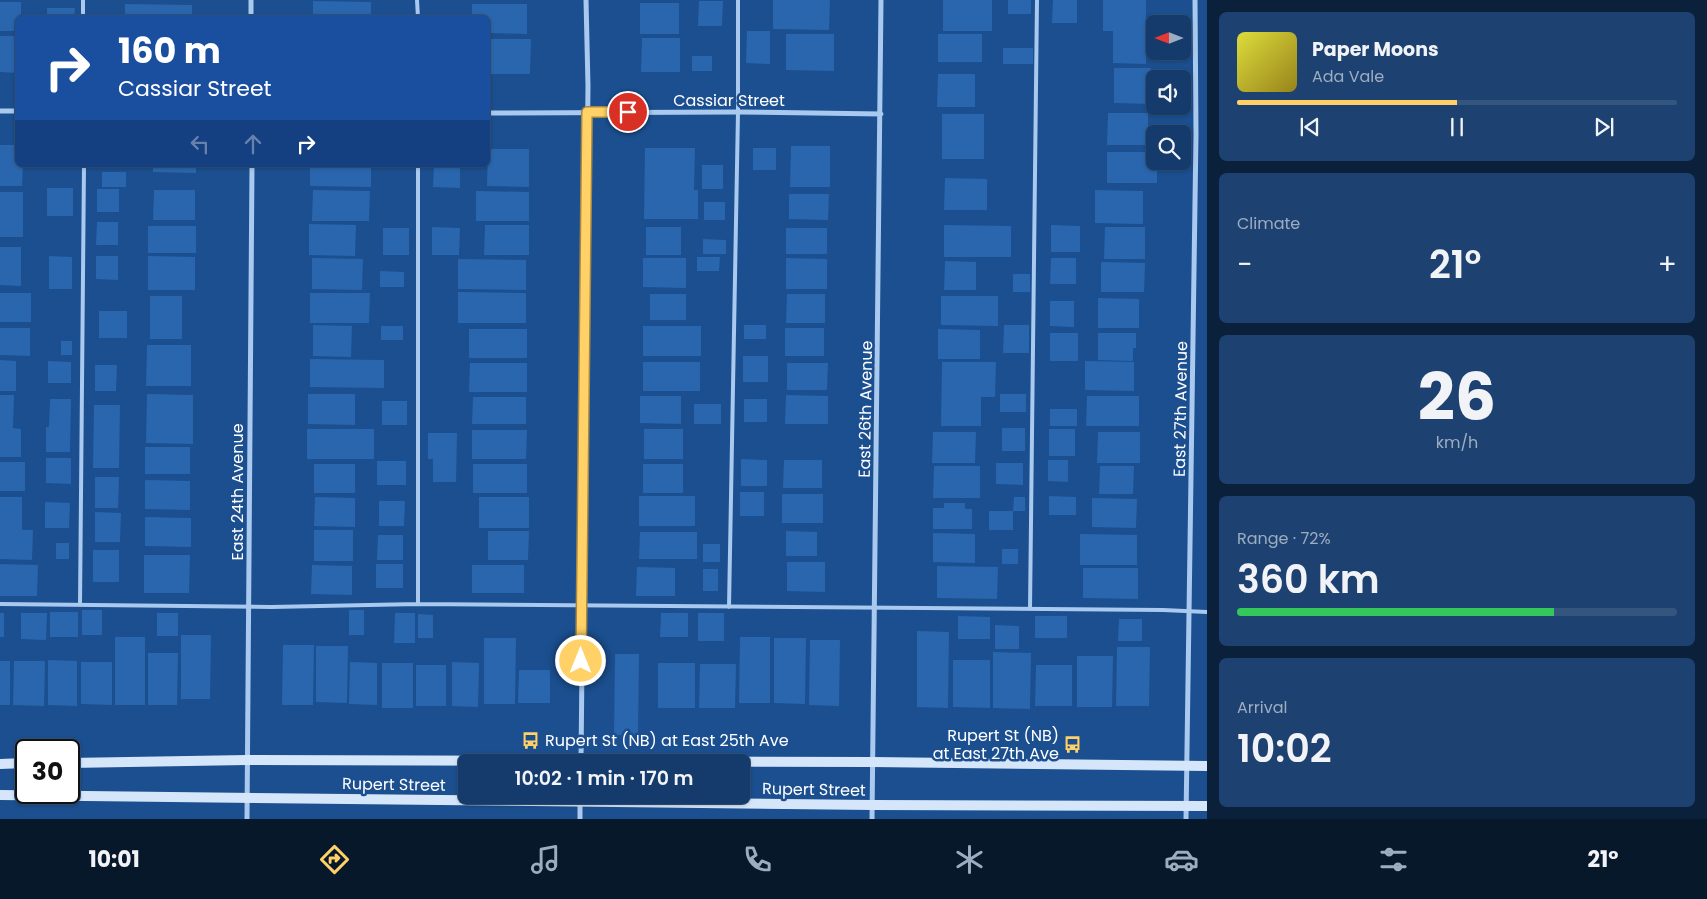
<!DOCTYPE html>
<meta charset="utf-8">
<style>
:root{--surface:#143b6b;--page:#1d4271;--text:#f1f3f6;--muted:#9dadc1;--line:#33557e;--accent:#ffd166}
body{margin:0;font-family:Poppins,sans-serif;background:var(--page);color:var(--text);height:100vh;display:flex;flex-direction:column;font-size:19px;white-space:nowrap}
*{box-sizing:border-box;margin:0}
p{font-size:16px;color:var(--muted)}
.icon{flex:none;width:28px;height:28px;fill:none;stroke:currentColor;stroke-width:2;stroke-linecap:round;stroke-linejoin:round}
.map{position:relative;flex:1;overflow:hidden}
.drawer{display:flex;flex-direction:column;gap:12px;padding:12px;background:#0b203b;width:500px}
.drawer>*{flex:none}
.guide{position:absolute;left:15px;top:15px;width:475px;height:152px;border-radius:8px;box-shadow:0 1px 4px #0004,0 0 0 1px var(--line);background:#1a4fa0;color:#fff;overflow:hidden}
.needle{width:32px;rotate:270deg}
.buttons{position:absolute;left:1146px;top:15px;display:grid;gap:10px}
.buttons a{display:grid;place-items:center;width:45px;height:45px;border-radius:8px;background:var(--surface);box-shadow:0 1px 4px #0004,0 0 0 1px var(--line);font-size:25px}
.speed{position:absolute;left:15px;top:739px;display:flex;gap:10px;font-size:25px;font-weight:700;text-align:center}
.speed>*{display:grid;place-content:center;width:65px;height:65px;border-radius:50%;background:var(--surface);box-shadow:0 1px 4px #0004,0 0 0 1px var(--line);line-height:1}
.speed .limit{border:2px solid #111;border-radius:8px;background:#fff;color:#111}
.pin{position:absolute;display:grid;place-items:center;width:42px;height:42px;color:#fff;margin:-21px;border:2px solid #fff;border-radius:50%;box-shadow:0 1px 5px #0007}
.me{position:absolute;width:55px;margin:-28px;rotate:0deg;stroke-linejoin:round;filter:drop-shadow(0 0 4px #0008)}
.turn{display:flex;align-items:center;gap:18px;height:105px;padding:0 20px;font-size:22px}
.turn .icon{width:65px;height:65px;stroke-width:2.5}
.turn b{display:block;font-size:35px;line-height:42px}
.lanes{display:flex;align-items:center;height:48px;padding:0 20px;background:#0003;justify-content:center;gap:25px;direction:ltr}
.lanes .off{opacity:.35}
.big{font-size:38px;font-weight:600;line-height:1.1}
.drawer .card{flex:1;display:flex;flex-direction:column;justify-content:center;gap:8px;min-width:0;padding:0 18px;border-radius:8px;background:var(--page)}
.drawer .dial{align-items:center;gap:0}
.dial b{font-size:65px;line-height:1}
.song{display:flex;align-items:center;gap:15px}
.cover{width:60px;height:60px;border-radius:8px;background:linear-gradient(135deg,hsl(60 70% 55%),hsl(50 70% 35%))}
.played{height:5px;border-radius:2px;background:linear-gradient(90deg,var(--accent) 50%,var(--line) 50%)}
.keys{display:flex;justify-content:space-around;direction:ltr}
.heat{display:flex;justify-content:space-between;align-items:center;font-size:28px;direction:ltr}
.charge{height:8px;border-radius:4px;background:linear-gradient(90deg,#34c759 72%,var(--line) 0)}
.trip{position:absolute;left:458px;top:754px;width:292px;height:50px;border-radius:8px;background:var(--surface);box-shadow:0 1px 4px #0004,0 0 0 1px var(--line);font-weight:600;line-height:50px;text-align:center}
.tabs{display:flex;height:80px;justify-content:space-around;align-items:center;background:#08182b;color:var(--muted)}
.tabs .icon{width:35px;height:35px}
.tabs .selected{color:var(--accent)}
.tabs b{font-size:22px;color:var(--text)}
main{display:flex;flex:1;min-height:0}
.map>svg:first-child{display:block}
.building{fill:#2a66ad}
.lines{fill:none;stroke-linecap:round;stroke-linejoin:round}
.lane{stroke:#a9c9ee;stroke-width:4}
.street{stroke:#a9c9ee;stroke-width:5}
.secondary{stroke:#d6e6fa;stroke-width:10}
.route-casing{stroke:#a68842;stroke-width:12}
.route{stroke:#ffd166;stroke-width:9}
.labels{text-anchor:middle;stroke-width:5;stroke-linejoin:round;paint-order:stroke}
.street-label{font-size:16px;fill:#fff;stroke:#1b4f8f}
.poi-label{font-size:16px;fill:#fff;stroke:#1b4f8f;text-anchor:end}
</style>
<main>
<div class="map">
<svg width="1207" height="819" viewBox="0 0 1207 819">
<rect width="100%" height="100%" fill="#1b4f8f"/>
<path class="building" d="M773 0H830L829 30 773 29Z
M943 0H992V31H943Z
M1008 0H1031V14H1008Z
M1053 0H1077V23H1052Z
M1103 0H1146V64L1113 63V31H1103Z
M313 1 371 2V18H313Z
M699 1H723L722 26H698Z
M0 2H21V18H18V31H0Z
M640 3H679V34H640Z
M125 4 192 5V18H125Z
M472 4H527V34L488 33V18H472Z
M47 8H75L74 18H47Z
M747 31H770V64L746 63Z
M786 34H834V71L786 70Z
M938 34H982V62H938Z
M0 36H18V73L0 72Z
M642 38H680V72H641Z
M488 39H531L530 74H488Z
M1003 48H1033V64H1003Z
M692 56H712V71H692Z
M1114 68H1151V104L1114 103Z
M938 74H975V107H937Z
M1108 113H1148V145H1107Z
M942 114H984V159H942Z
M0 145H18V165H23L22 186H0Z
M791 146H830V187H790Z
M645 148H695L694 190H698V219H644Z
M753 148H776V170H753Z
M488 149H529V187L487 186Z
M1107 152H1155V161H1157V183H1107Z
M153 165H196V173L153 172Z
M310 165H371V187L310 186Z
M434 165H460V188L433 187Z
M702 165H723V189H702Z
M102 172H126V187H102Z
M945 178 987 179V210H944Z
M47 188H73V216H47Z
M97 189H119V212H97Z
M154 190H195V220H153Z
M313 190 370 191 369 221H312Z
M1095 190 1143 191V224L1095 223Z
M476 191 529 192V221H476Z
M0 192H23V237H0Z
M789 194H829L828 220 789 219Z
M704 202H725V220H704Z
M97 222H118V245H96Z
M309 224 356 225 355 256 309 255Z
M485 225H529V255H484Z
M944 225 1011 226V257H944Z
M1051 225 1080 226V252H1051Z
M148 226H196V253H148Z
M432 227 460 228 459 255H432Z
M646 227H681V255H646Z
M1105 227H1145V259H1104Z
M383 228H409V255H383Z
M786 228H827V254H786Z
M703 239 726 240V254H703Z
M0 247H21V286L0 285Z
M49 256 72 257V289H49Z
M96 256H118V280L96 279Z
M148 256 195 257V290H148Z
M697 257H720L719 271H697Z
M312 258 363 259 362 290 312 289Z
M643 258H686V288L643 287Z
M786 258 827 259V289H786Z
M1051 258H1076V284H1050Z
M458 259 526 260V290L458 289Z
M945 261 976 262V290H944Z
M1101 262 1145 263 1144 292H1101Z
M380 271 404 272V287H380Z
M1013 274H1030V292H1013Z
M458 292 526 293V323H458Z
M0 293H31V322H0Z
M310 293H370L369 323H310Z
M650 294H686V320H650Z
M787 294H825V323H786Z
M150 296H182V339H150Z
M941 296H998V326L941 325Z
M1098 298 1139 299V328H1098Z
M1050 301H1074V327L1050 326Z
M99 311H127V338H99Z
M313 325 352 326 351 357 313 356Z
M744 325H766V339H744Z
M1004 325H1029V353H1003Z
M381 326H403V340H381Z
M643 326H701V356H643Z
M0 328H30V356L0 355Z
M785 328H824V356H785Z
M469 329H527V358H469Z
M938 329 980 330V359H938Z
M1050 333H1078V361H1050Z
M1098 333H1136V348H1133V361L1098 360Z
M61 341H72V355H61Z
M147 345H191V386H146Z
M743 356H768V382H743Z
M310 359 384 360V388L310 387Z
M0 360 16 361V391H0Z
M48 361 71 362V383H48Z
M1085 361 1134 362V391L1085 390Z
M643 362H700V391H643Z
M942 362H996L995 397H981V426H941Z
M470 363H527V392H469Z
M787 363H828L827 390H787Z
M95 365H117L116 391H95Z
M147 394 193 395V444L146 443Z
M308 394H355V425L308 424Z
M1000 394H1026V412H1000Z
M0 395H14L13 428 21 429V457H0Z
M786 395 828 396V424H785Z
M640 396H681V424L640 423Z
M1087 396H1139V426H1086Z
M473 397H526V424H472Z
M50 399H71L70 452H46V427H49Z
M744 399H767V422H744Z
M382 401H407V425H382Z
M694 404H721V424H694Z
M94 405H120L119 468H93Z
M1050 409H1077V426H1050Z
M1002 428H1025V451H1002Z
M307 429H374V459H307Z
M644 429H683V459H644Z
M1049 429H1075V456H1049Z
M472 430H527L526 459H472Z
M933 432H976L975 463H932Z
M1098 432H1140V463H1097Z
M428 433H457L456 482H433V459H428Z
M145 447H190V474H145Z
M46 458H71V484L46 483Z
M741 459 767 460V486H741Z
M784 460H822V488H783Z
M1048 460H1068V482L1048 481Z
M377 461H406V485H377Z
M0 462H25V491H0Z
M996 463H1023V485L996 484Z
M314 464H355V493H314Z
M473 464H527V493H473Z
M643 464H683V493H643Z
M934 466H980V498H933Z
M1100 466H1134L1133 494H1099Z
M95 477H119L118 508H95Z
M145 480 190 481V510L145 509Z
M740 492H764V516H740Z
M782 494H823V523H782Z
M639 496H695V526H639Z
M1049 496 1076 497V515H1049Z
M0 497H22V530H33L32 560 0 559Z
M315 497 355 498V527L314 526Z
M479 497H529V528H479Z
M1014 497H1025V511H1013V530H989V511H1013Z
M1092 498 1137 499 1136 528 1092 527Z
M379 501H405L404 526H379Z
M45 502 70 503 69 528H45Z
M944 503H965V509H972V529H933V508H944Z
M95 512 121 513 120 542H95Z
M145 517 191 518V547L145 546Z
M314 530H353V561H314Z
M488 531H529L528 560H488Z
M786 531 817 532V556H786Z
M640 532H697V559H639Z
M933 533 975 534V563L933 562Z
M1080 534 1137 535V565H1080Z
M378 535H403V560H377Z
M56 543H69V559H56Z
M703 544H720V562H703Z
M1002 549H1018V564H1002Z
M93 550H119V582H93Z
M144 555H190L189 593H144Z
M787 562H825V592L787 591Z
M0 564 38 565 37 596H0Z
M376 564H403V588H376Z
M312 565 352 566V595L311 594Z
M472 565H524V593H472Z
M937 566 998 567 997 599 937 598Z
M637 567 675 568V596H636Z
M1083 568H1138V599L1083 598Z
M703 569H718V591H703Z
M82 610H102V635H82Z
M349 610H364V635H349Z
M50 612H78V637H50Z
M0 613H4V637H0Z
M21 613H47L46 640 21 639Z
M157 613H178V636H157Z
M395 613H415V643H394Z
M661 613H688V637H660Z
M698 613H724V641H698Z
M418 614 433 615V638H418Z
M958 616 990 617V639H958Z
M1035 616H1067V638H1035Z
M1119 619H1142V641H1118Z
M995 625 1019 626V649H995Z
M917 631 949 632 948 708 917 707Z
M181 635H211L210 699H181Z
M115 637H145V705H115Z
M740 637H770V703H739Z
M484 638H516L515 704H484Z
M774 638H806L805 704 774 703Z
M810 640H840L839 706 809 705Z
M283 645H314L313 705H282Z
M316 646H348L347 703 316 702Z
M1117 647H1150L1149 706H1116Z
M993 652 1031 653 1030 709 993 708Z
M148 653H178L177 705H148Z
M615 654H639L638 735H614Z
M1077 656H1113L1112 707H1077Z
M48 660 77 661V706L48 705Z
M953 660H990V708L953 707Z
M0 661H10V705H0Z
M14 661H45L44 706 13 705Z
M81 662H112V705L81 704Z
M350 662 377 663V705L349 704Z
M452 662 479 663 478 707 452 706Z
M382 663H413V708H382Z
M658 663H695V708H658Z
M700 664H736L735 708H699Z
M416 665H446V706H416Z
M1036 665H1072V706H1035Z
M519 670H550V703H518Z"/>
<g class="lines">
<path class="lane" d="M83 0V18
M417 0 418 18
M418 165V604
M0 604 271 607 418 604 1163 610 1207 612
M80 605 84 165
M729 607 738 112V0
M1030 609 1037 0"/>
<path class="street" d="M251 0V18
M0 111H18
M488 113 738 112 881 114
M581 762 588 86 586 0
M247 819 252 165
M580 819V802
M872 819 881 0
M1186 819 1196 134 1195 0"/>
<path class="secondary" d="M69 763 247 760 872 762 1207 766
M0 764 26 763
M0 795 872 805 1207 806"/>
</g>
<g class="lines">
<defs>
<path id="route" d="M581 661 587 112H628"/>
</defs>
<use href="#route" class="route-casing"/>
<use href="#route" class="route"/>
</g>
<defs>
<symbol id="bus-bare" viewBox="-9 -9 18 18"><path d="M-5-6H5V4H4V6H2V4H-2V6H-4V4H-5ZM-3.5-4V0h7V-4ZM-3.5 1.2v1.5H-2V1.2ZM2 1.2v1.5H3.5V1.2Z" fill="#ffd166" stroke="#1b4f8f" stroke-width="2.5" paint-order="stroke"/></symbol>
</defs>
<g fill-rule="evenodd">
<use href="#bus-bare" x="518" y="728" width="25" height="25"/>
<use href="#bus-bare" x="1060" y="732" width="25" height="25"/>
</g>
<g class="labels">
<g class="street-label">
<text x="729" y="106">Cassiar Street</text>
<text transform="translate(865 409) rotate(-89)" y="6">East 26th Avenue</text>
<text transform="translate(1180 409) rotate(-89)" y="6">East 27th Avenue</text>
<text transform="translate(237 492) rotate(-90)" y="6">East 24th Avenue</text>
<text transform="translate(394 784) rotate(1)" y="6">Rupert Street</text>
<text transform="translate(814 789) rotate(1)" y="6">Rupert Street</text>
</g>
<g class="poi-label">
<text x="1059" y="741">Rupert St (NB)<tspan x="1059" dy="18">at East 27th Ave</tspan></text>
<text x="545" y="746" text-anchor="start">Rupert St (NB) at East 25th Ave</text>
</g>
</g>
</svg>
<div class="buttons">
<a><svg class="needle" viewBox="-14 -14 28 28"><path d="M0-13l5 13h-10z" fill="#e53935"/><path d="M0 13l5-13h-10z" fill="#9dadc1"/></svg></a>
<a><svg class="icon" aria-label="sound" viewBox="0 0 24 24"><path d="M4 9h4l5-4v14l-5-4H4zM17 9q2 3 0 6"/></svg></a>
<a><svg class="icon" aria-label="search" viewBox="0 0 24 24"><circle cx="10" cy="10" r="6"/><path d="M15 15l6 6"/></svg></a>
</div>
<div class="speed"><div class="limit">30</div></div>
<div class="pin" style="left:628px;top:112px;background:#d93025"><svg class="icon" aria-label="arrive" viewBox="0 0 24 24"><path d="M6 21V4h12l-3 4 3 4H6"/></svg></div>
<svg class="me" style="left:581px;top:661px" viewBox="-20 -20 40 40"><circle r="17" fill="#ffd166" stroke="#fff" stroke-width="3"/><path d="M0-11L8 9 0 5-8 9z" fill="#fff"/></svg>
<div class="trip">10:02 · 1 min · 170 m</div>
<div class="guide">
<div class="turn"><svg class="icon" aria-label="right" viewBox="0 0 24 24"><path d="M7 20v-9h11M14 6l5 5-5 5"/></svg><div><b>160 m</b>Cassiar Street</div></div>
<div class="lanes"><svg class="icon off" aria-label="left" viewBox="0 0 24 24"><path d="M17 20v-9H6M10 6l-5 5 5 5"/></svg><svg class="icon off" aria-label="ahead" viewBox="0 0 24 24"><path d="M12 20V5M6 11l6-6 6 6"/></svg><svg class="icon" aria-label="right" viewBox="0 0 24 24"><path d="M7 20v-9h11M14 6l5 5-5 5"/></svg></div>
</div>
</div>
<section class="drawer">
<div class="card">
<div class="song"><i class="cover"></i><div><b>Paper Moons</b><p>Ada Vale</p></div></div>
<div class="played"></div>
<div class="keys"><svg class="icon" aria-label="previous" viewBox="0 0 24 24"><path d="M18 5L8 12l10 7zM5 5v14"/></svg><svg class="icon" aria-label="pause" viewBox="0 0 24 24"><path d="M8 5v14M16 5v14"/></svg><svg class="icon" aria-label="next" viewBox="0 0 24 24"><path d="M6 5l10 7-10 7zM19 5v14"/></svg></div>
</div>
<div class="card"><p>Climate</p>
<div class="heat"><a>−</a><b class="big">21°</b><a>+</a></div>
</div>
<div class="card dial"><b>26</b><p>km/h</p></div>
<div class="card"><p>Range · 72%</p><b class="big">360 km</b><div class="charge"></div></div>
<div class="card"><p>Arrival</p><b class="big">10:02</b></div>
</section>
</main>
<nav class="tabs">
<b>10:01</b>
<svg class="icon selected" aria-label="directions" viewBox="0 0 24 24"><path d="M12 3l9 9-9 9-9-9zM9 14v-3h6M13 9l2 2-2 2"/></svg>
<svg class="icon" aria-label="music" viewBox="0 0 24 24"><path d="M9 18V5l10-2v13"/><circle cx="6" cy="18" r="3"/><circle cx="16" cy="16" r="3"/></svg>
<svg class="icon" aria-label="phone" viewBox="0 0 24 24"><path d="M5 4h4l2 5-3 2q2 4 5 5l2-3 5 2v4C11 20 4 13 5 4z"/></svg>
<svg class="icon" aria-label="climate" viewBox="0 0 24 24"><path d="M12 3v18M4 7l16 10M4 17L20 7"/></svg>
<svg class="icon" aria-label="car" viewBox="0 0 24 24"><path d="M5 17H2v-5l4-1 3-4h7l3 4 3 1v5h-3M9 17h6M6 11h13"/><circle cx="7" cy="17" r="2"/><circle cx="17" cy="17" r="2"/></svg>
<svg class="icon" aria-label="filters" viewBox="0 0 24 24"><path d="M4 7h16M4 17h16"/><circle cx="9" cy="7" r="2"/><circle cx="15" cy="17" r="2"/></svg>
<b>21°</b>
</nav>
